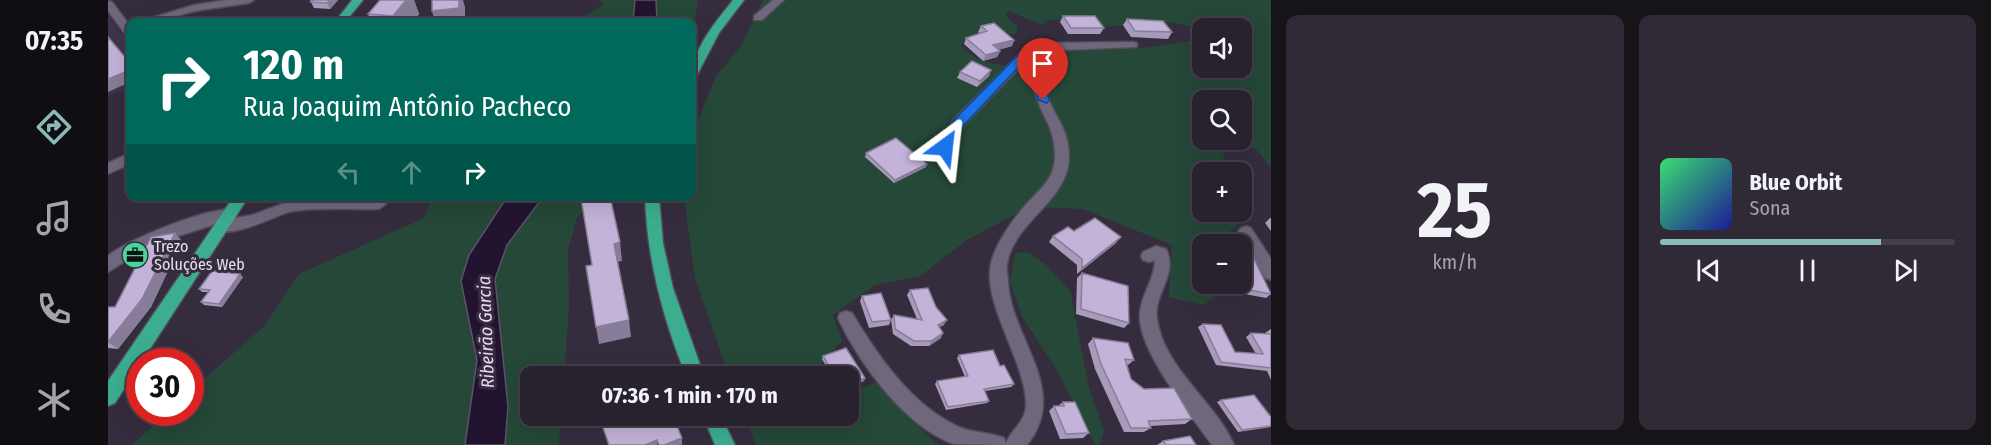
<!DOCTYPE html>
<html lang="pt">
<meta charset="utf-8">
<style>
:root{--surface:#28222e;--page:#302a36;--text:#f1f3f6;--muted:#a5a4aa;--line:#443f4a;--accent:#8bbbb9}
body{margin:0;font-family:"Fira Sans Condensed",sans-serif;background:var(--page);color:var(--text);height:100vh;display:flex;flex-direction:column;font-size:22px;white-space:nowrap}
*{box-sizing:border-box;margin:0}
p{font-size:20px;color:var(--muted)}
.icon{flex:none;width:33px;height:33px;fill:none;stroke:currentColor;stroke-width:2;stroke-linecap:round;stroke-linejoin:round}
.map{position:relative;flex:1;overflow:hidden}
.details{display:flex;flex-direction:column;gap:15px;padding:15px;background:#161319;width:720px}
.details>*{flex:none}
.hud{position:absolute;left:18px;top:18px;width:570px;height:183px;border-radius:12px;box-shadow:0 6px 24px #0002,0 0 0 2px var(--line);background:#00695c;color:#fff;overflow:hidden}
.controls{position:absolute;left:1084px;top:18px;display:grid;gap:12px}
.controls a{display:grid;place-items:center;width:60px;height:60px;border-radius:12px;background:var(--surface);box-shadow:0 6px 24px #0002,0 0 0 2px var(--line);font-size:30px}
.speed{position:absolute;left:18px;top:348px;display:flex;gap:12px;font-size:30px;font-weight:700;text-align:center}
.speed>*{display:grid;place-content:center;width:78px;height:78px;border-radius:50%;background:var(--surface);box-shadow:0 6px 24px #0002,0 0 0 2px var(--line);line-height:1}
.speed .limit{border:9px solid #d22;background:#fff;color:#111}
.pin{position:absolute;display:grid;place-items:center;width:51px;height:51px;color:#fff;margin:-62px -26px;border-radius:50% 50% 50% 0;rotate:-45deg;box-shadow:0 0 6px #0007}
.pin .icon{rotate:45deg}
.me{position:absolute;width:66px;margin:-33px;rotate:30deg;stroke-linejoin:round;filter:drop-shadow(0 0 4px #0008)}
.turn{display:flex;align-items:center;gap:21px;height:126px;padding:0 18px;font-size:27px}
.turn .icon{width:78px;height:78px;stroke-width:2.5}
.turn b{display:block;font-size:42px;line-height:51px}
.lanes{display:flex;align-items:center;height:57px;padding:0 18px;background:#0003;justify-content:center;gap:30px;direction:ltr}
.lanes .off{opacity:.35}
.details .widget{flex:1;display:flex;flex-direction:column;justify-content:center;gap:9px;min-width:0;padding:0 21px;border-radius:12px;background:var(--page)}
.details .dial{align-items:center;gap:0}
.dial b{font-size:78px;line-height:1}
.song{display:flex;align-items:center;gap:18px}
.cover{width:72px;height:72px;border-radius:9px;background:linear-gradient(135deg,hsl(140 70% 55%),hsl(240 70% 35%))}
.played{height:6px;border-radius:3px;background:linear-gradient(90deg,var(--accent) 75%,var(--line) 75%)}
.keys{display:flex;justify-content:space-around;direction:ltr}
.details .tiles{flex:1;display:grid;gap:15px;grid-template-columns:repeat(2,1fr)}
.trip{position:absolute;left:412px;top:366px;width:339px;height:60px;border-radius:12px;background:var(--surface);box-shadow:0 6px 24px #0002,0 0 0 2px var(--line);font-weight:700;line-height:60px;text-align:center}
main{display:flex;flex:1;min-height:0}
.tab-bar{display:flex;flex-direction:column;width:108px;justify-content:space-around;align-items:center;background:#100e12;color:var(--muted)}
.tab-bar .icon{width:42px;height:42px}
.tab-bar .selected{color:var(--accent)}
.tab-bar b{font-size:27px;color:var(--text)}
.map>svg:first-child{display:block}
.built{fill:#3f354b}
.green{fill:#254838;fill-rule:evenodd}
.water{fill:#221430;stroke:#5d5268;stroke-width:1.5}
.lines{fill:none;stroke-linecap:round;stroke-linejoin:round}
.minor-casing{stroke:#514a59;stroke-width:3}
.major-casing{stroke:#514a59;stroke-width:3}
.minor{fill:#6f677b;fill-rule:evenodd}
.major{fill:#3cae8f;fill-rule:evenodd}
.wall{fill:#a89abb}
.shaded-wall{fill:#887d98}
.building{fill:#c3b3d9;stroke:#887d98;stroke-width:1.5}
.route{fill:#1a73e8;stroke:#114b97;stroke-width:1.5}
.labels{text-anchor:middle;stroke-width:6;stroke-linejoin:round;paint-order:stroke}
.poi-label{font-size:16px;fill:#e6e1ec;stroke:#352d3e;text-anchor:start}
.water-label{font-size:18px;font-style:italic;fill:#e9d9fd;stroke:#352d3e}
</style>
<main>
<nav class="tab-bar">
<b>07:35</b>
<svg class="icon selected" aria-label="directions" viewBox="0 0 24 24"><path d="M12 3l9 9-9 9-9-9zM9 14v-3h6M13 9l2 2-2 2"/></svg>
<svg class="icon" aria-label="music" viewBox="0 0 24 24"><path d="M9 18V5l10-2v13"/><circle cx="6" cy="18" r="3"/><circle cx="16" cy="16" r="3"/></svg>
<svg class="icon" aria-label="phone" viewBox="0 0 24 24"><path d="M5 4h4l2 5-3 2q2 4 5 5l2-3 5 2v4C11 20 4 13 5 4z"/></svg>
<svg class="icon" aria-label="climate" viewBox="0 0 24 24"><path d="M12 3v18M4 7l16 10M4 17L20 7"/></svg>
</nav>
<div class="map">
<svg width="1163" height="445" viewBox="0 0 1163 445">
<rect width="100%" height="100%" fill="#352d3e"/>
<path class="built" d="M0 15 22 45V87L0 96Z"/>
<path class="green" d="M493 0H527L525 22H466L495 5Z
M548 0H590L584 42V22H549Z
M655 0H1163V167L1147 148 1112 142 1120 172H1095V212H1131L1133 222 1107 244H1095V284H1120L1121 286 1095 305 1061 297 1064 245 975 209 921 207 859 240 812 276 767 285 725 315 734 341 712 365 718 376H621L587 278 576 197 584 196 585 133 607 78 632 47ZM900 11 934 25 940 20 983 21 995 27 1061 22 1095 29 1134 28V68H1095V39L1028 49 997 47 939 50 915 58 906 67C884 64 867 62 853 45L861 37 885 26 903 35 909 33V26L898 16ZM1095 100H1134V140H1095Z
M324 197H399L361 255 353 281 369 360 357 445H24L59 413 82 412 83 391 156 326 191 274 316 218Z
M435 197H490L469 217 460 250 461 306 456 376H423V416H453L451 445H397L400 407 387 279 399 245Z
M920 252 938 265 962 290 981 388 996 431 992 445H988L947 367 914 317 902 282 907 253Z
M769 382 827 443 832 445H648L637 416H741V394Z"/>
<path class="water" d="M527 0H548L549 22H525Z
M399 197H435L399 245 387 279 400 407 397 445H357L369 360 353 281 361 255Z"/>
<g class="lines">
<defs>
<path id="minor" d="M119 0H146L141 3 87 11 46 22H30L86 5Z
M665 0H676L654 20H646V16Z
M0 1 4 2 22 26V36L18 35 0 11Z
M1025 42 1029 43V47L929 51C933 67 935 85 941 100 950 122 960 129 961 155 962 201 906 220 899 264 898 269 900 276 900 282 903 339 963 390 919 445 902 445 861 445 846 444 797 427 751 363 730 318L732 313 738 311 744 313C770 356 803 405 851 427 865 433 881 432 896 438L898 443C904 429 919 420 918 404 918 362 874 304 883 263 888 244 903 222 915 208 930 190 947 181 947 155 946 127 937 122 929 99 924 87 922 72 920 59L856 125 842 150H832L830 147 846 119 919 47 935 43Z
M22 153V164L0 174V163Z
M271 199 278 204 271 209C249 210 200 207 181 212 161 218 129 237 109 230L108 224 45 244 0 272V256C16 241 107 204 127 210L129 214 127 218 144 215 182 201Z
M1138 226 1143 228 1163 259V280L1157 278 1130 232 1133 228Z
M1048 246 1058 249C1071 275 1045 293 1049 319 1056 369 1108 402 1126 445H1104C1084 416 1028 349 1032 313 1033 295 1047 279 1047 260L1041 262 1035 260 1033 256 1035 252Z"/>
<path id="major" d="M244 0H255L237 22H227Z
M625 0H636L611 33 588 77 584 78C584 48 608 22 625 0Z
M126 196H141L7 403 0 406V381Z
M537 196H551L555 243 565 288 596 376H578C555 318 539 260 537 196Z
M595 416H613L627 445H607Z"/>
</defs>
<use href="#minor" class="minor-casing"/>
<use href="#major" class="major-casing"/>
<use href="#minor" class="minor"/>
<use href="#major" class="major"/>
</g>
<path class="wall" d="M202 0H230L222 9 206 8Z
M272 0H306L311 14 305 22H264L260 14Z
M955 16 996 28 992 34H960L952 22Z
M1019 19 1064 32 1060 39 1023 37 1015 25Z
M873 26 906 40 904 46 890 50 892 51 889 57 875 61 856 44 858 38 872 34 870 32Z
M883 70 881 76 869 87 849 78 852 72Z
M758 153 818 167 786 183 757 157Z
M1162 218H1163V231L1157 223Z
M966 231 1008 243 969 274V265L941 242 945 236Z
M1125 239 1138 242 1163 294 1158 298 1131 293 1127 284H1134V244H1120Z
M74 241 43 307 10 349 0 348V307H7Z
M974 273 1021 323 1016 328 968 314 969 278Z
M135 277 114 307 96 305 93 302 100 292H94L91 289Z
M802 290 836 325 831 327 833 338 821 346H803L785 334 783 320 786 315 809 319 799 295Z
M754 296 783 320 781 325 761 328 752 301Z
M1095 324 1127 352 1148 354 1138 337 1143 333 1158 334 1157 333 1163 329V380L1159 371 1108 365 1090 327Z
M985 338 1026 360 1020 365H1019L1023 379 1036 389 1084 419 1077 424 1042 426 1043 428 1036 432H1016L987 369 980 344Z
M851 355 892 366 906 384 903 387 877 391 881 401 879 403 838 410 827 384 829 381 857 377 849 358Z
M715 356 757 378 756 381 741 387V376H724L714 359Z
M1113 400 1163 417V427L1130 432 1109 402Z
M955 402 981 433 975 438 952 439 941 411 946 406H950Z
M1055 441 1088 445H1049Z"/>
<path class="shaded-wall" d="M222 0H230L222 9 219 3Z
M298 0H306L311 14 305 22H288L285 16Z
M351 0H355L357 7V22H327L324 11Z
M906 40 904 46 882 52 885 45Z
M892 51 889 57 875 61 878 55Z
M22 70V82L0 92V79Z
M883 70 881 76 869 87 872 81Z
M819 164 818 167 786 183 787 180Z
M67 233 74 241 43 307 10 349 0 342Z
M1013 237 1008 243 969 274 974 268Z
M512 242 514 261 508 262 506 244Z
M132 274 135 277 114 307 111 304Z
M521 320 523 337 491 344 488 327Z
M839 320 836 325 827 329 830 325Z
M835 333 833 338 821 346 823 341Z
M757 378 756 381 741 387V384Z
M574 438V445H556Z
M549 440V445H537Z"/>
<path class="building" d="M205 0H222L219 3 203 2Z
M272 0H298L285 16 260 14Z
M324 0H351V8L324 11Z
M955 16H987L996 28H963Z
M1019 19 1055 21 1064 32 1027 31Z
M886 23 906 40 885 45 892 51 878 55 858 38 879 31 873 26Z
M0 37 22 63V70L0 79Z
M864 61 883 70 872 81 852 72Z
M788 138 819 164 787 180 758 153Z
M480 196H502L512 242 506 244 521 320 488 327 478 266 484 265 473 198Z
M987 218 1013 237 974 268V259L945 236 960 227 966 231Z
M67 233 34 299 0 342V307H7L43 237Z
M1125 239 1138 242 1163 294 1136 289 1134 284V244H1127Z
M104 271 132 274 111 304 93 302 102 290 91 289Z
M974 273 1020 286 1021 323 973 309Z
M820 288 828 307 839 320 830 325 835 333 823 341H806L787 329 786 315 814 320 802 290Z
M773 293 783 320 764 322 754 296Z
M1095 324 1113 325 1127 352 1155 354 1143 333 1163 334V368L1113 362Z
M985 338 1020 343 1026 360 1017 359 1023 379 1036 389 1066 388 1084 419 1040 421 1043 428H1023L993 364Z
M738 348 757 378 741 384V376H727L715 356Z
M885 350 892 366 896 365 906 384 876 389 881 401 840 407 829 381 860 376 851 355Z
M1146 395 1163 417V426L1134 430 1113 400Z
M955 402H967L981 433 958 434 946 406H956Z
M491 416H565L574 438 556 445H551L549 440 537 445H501Z
M1082 436 1088 445H1058L1055 441Z"/>
<path class="route" d="M919 46 928 49 941 100 939 103 930 100 919 58 856 125 841 150H833L831 147 847 119Z"/>
<defs>
<symbol id="office-disc" viewBox="-11 -11 22 22"><circle r="9.5" fill="#49d49c" stroke="#352d3e"/><path d="M-6-3h4V-5.5h4V-3h4V5H-6ZM-1-4.5V-3h2v-1.5ZM-6 0V1H6V0Z" fill="#111"/></symbol>
</defs>
<g fill-rule="evenodd">
<use href="#office-disc" x="12" y="240" width="30" height="30"/>
</g>
<g class="labels">
<g class="poi-label">
<text x="46" y="252">Trezo<tspan x="46" dy="18">Soluções Web</tspan></text>
</g>
<g class="water-label">
<text transform="translate(378 332) rotate(-92)" y="6">Ribeirão Garcia</text>
</g>
</g>
</svg>
<div class="controls">
<a><svg class="icon" aria-label="sound" viewBox="0 0 24 24"><path d="M4 9h4l5-4v14l-5-4H4zM17 9q2 3 0 6"/></svg></a>
<a><svg class="icon" aria-label="search" viewBox="0 0 24 24"><circle cx="10" cy="10" r="6"/><path d="M15 15l6 6"/></svg></a>
<a>+</a>
<a>−</a>
</div>
<div class="speed"><div class="limit">30</div></div>
<div class="pin" style="left:935px;top:100px;background:#d93025"><svg class="icon" aria-label="arrive" viewBox="0 0 24 24"><path d="M6 21V4h12l-3 4 3 4H6"/></svg></div>
<svg class="me" style="left:837px;top:147px" viewBox="-20 -20 40 40"><path d="M0-17L14 15 0 8-14 15z" fill="#1a73e8" stroke="#fff" stroke-width="4"/></svg>
<div class="trip">07:36 · 1 min · 170 m</div>
<div class="hud">
<div class="turn"><svg class="icon" aria-label="right" viewBox="0 0 24 24"><path d="M7 20v-9h11M14 6l5 5-5 5"/></svg><div><b>120 m</b>Rua Joaquim Antônio Pacheco</div></div>
<div class="lanes"><svg class="icon off" aria-label="left" viewBox="0 0 24 24"><path d="M17 20v-9H6M10 6l-5 5 5 5"/></svg><svg class="icon off" aria-label="ahead" viewBox="0 0 24 24"><path d="M12 20V5M6 11l6-6 6 6"/></svg><svg class="icon" aria-label="right" viewBox="0 0 24 24"><path d="M7 20v-9h11M14 6l5 5-5 5"/></svg></div>
</div>
</div>
<section class="details">
<div class="tiles">
<div class="widget dial"><b>25</b><p>km/h</p></div>
<div class="widget">
<div class="song"><i class="cover"></i><div><b>Blue Orbit</b><p>Sona</p></div></div>
<div class="played"></div>
<div class="keys"><svg class="icon" aria-label="previous" viewBox="0 0 24 24"><path d="M18 5L8 12l10 7zM5 5v14"/></svg><svg class="icon" aria-label="pause" viewBox="0 0 24 24"><path d="M8 5v14M16 5v14"/></svg><svg class="icon" aria-label="next" viewBox="0 0 24 24"><path d="M6 5l10 7-10 7zM19 5v14"/></svg></div>
</div>
</div>
</section>
</main>
